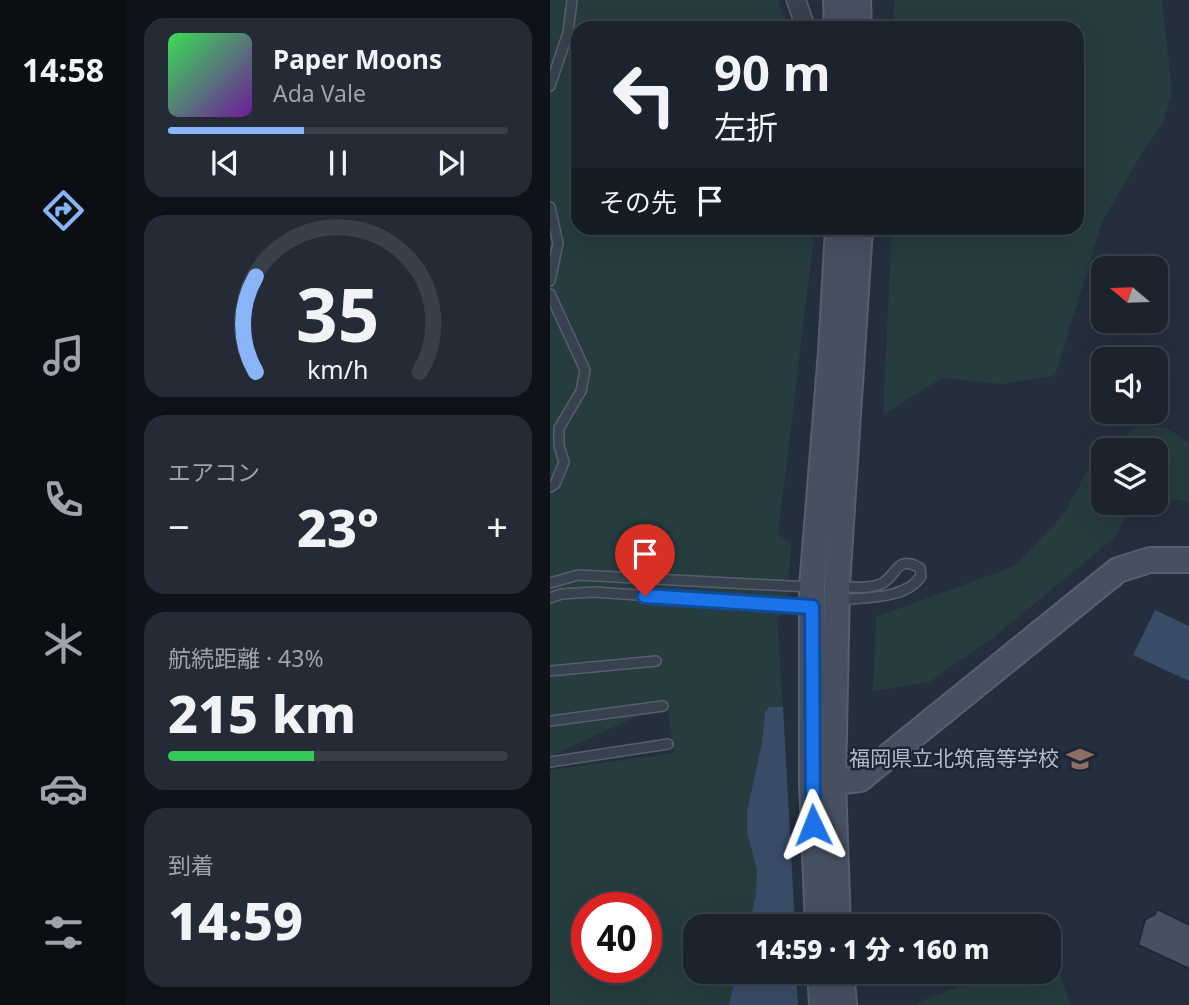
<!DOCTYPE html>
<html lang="ja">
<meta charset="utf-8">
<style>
:root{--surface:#1b232e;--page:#242b36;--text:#f1f3f6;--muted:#a0a4aa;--line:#39404a;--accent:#8ab4f8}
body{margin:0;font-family:"Noto Sans","Noto Sans JP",sans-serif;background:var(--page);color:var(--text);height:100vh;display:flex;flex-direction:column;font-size:26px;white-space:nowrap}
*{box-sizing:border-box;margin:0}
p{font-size:23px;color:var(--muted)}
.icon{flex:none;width:38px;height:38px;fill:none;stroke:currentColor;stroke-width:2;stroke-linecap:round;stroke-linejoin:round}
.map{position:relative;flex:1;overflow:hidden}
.side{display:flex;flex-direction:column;gap:18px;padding:18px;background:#0f1319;width:424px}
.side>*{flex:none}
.hud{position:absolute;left:21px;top:21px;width:513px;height:214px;border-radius:21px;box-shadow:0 7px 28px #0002,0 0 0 2px var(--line);background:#1b232e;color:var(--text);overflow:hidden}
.needle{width:46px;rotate:289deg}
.buttons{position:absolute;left:541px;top:256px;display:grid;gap:14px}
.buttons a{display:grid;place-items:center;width:77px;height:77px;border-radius:14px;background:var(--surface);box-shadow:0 7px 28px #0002,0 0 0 2px var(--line);font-size:35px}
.speed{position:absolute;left:21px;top:892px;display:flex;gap:14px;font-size:35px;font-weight:700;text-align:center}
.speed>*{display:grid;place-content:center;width:91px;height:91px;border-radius:50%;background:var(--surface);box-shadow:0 7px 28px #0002,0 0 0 2px var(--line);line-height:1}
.speed .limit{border:10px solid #d22;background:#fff;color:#111}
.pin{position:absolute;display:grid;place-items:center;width:60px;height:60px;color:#fff;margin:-72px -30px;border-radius:50% 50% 50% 0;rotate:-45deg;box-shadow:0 0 7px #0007}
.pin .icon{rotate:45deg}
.me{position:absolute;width:77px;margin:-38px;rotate:358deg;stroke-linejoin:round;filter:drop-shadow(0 0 5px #0008)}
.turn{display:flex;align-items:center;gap:24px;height:147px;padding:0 28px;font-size:32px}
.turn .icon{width:91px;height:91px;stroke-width:2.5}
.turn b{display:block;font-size:49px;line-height:60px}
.then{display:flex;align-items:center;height:66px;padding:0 28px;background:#0003;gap:14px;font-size:26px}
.big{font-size:52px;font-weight:800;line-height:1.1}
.side .card{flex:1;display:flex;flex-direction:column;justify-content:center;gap:10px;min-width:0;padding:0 24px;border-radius:21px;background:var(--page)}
.side .dial{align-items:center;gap:0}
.dial svg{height:182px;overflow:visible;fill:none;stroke:var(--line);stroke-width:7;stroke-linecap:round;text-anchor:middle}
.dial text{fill:var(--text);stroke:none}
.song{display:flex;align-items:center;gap:21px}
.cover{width:84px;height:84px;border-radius:10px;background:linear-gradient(135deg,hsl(130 70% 55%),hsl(280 70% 35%))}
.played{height:7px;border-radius:4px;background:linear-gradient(90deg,var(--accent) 40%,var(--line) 40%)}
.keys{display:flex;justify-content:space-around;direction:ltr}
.heat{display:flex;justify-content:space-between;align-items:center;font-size:38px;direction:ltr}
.charge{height:10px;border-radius:5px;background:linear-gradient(90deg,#34c759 43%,var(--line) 0)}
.trip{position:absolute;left:133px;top:914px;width:378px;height:70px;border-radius:21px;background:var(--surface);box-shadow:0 7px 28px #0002,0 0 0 2px var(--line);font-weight:800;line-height:70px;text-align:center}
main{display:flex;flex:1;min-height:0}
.dock{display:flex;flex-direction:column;width:126px;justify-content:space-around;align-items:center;background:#0b0e12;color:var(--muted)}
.dock .icon{width:49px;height:49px}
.dock .current{color:var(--accent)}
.dock b{font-size:32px;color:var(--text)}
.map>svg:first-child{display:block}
.green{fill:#263c3f;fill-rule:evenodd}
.water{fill:#394c67}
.building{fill:#455162;stroke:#1f2835;stroke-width:2}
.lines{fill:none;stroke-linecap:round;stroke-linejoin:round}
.lane-casing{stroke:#565f6c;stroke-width:12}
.street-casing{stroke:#565f6c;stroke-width:21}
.secondary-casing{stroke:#565f6c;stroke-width:28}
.lane{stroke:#38414e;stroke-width:9}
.street{stroke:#38414e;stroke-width:18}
.secondary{stroke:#465061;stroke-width:24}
.route-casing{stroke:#114b97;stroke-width:18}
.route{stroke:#1a73e8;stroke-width:12}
.labels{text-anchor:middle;stroke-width:5;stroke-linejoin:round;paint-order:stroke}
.poi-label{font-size:21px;fill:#b4bcc9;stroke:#1d2633;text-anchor:end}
</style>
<main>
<nav class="dock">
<b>14:58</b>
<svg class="icon current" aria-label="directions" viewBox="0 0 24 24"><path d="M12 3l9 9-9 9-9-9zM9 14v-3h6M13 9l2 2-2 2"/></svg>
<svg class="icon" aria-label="music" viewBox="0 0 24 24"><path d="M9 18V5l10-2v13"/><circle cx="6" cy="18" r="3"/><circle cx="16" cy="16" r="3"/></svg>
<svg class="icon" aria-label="phone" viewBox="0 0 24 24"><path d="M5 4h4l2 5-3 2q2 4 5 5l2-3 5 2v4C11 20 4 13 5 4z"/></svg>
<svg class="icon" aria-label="climate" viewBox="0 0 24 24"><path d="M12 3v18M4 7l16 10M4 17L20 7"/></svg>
<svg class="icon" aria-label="car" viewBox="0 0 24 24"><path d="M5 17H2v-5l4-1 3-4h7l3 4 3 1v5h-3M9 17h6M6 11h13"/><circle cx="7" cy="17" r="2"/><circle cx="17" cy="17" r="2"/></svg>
<svg class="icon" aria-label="filters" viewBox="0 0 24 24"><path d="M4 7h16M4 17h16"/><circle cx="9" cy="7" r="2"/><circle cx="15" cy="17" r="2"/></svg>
</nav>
<section class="side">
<div class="card">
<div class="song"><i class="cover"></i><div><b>Paper Moons</b><p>Ada Vale</p></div></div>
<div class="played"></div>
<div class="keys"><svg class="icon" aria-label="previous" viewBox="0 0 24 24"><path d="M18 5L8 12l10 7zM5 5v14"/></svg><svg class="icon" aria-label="pause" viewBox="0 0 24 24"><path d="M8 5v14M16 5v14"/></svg><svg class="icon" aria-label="next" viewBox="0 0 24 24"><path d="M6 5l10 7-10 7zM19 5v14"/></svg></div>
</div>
<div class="card dial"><svg viewBox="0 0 100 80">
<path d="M14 69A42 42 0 1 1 86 69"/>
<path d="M14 69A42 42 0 0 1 14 27" stroke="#8ab4f8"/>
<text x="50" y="56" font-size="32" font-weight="700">35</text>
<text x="50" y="72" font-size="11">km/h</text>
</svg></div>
<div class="card"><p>エアコン</p>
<div class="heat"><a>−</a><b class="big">23°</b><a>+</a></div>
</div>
<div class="card"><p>航続距離 · 43%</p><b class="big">215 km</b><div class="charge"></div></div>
<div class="card"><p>到着</p><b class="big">14:59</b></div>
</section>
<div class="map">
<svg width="640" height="1005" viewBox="0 0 640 1005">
<rect width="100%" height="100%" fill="#242f3e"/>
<path class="green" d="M0 0H228L237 28H28V228H265L228 534 241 544 237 613 227 618 233 707H219L215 712 212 742 197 811V833L207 870 206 895 198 926H145V971H187L179 1005H0V770L124 753 118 710H100L0 757ZM37 908H96V968H37Z
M344 0H612L622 92 613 123 595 148 553 220 505 375 452 384 392 378 333 415 342 228H527V28H344Z
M590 426 617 428 639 443V502L624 499 606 500V450H553V502H586L564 538 443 638 379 682 323 691 326 617 465 566 514 514 546 454Z
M499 962 510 972 520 1005H367L373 1000 454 971H499Z"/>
<path class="water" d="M605 610 639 626V681L583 655Z
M219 707H233L245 926H198L206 895 207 870 197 833V811L212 742 215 712Z
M187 971H246L248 1005H179Z"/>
<path class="building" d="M607 909 640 925V969L588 945 595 920 605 914Z"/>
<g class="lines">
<defs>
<path id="lane" d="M0 86 18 33 22 0
M0 207 8 243 0 281
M0 294 35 370 31 391 9 428V446L14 462 5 484 0 487
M0 583 28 575 259 587
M287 586C301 587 315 589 328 585 347 580 344 553 370 568L371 576C356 600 314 597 288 600
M0 598 11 594 44 592 261 607
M0 671 106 661
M0 721 113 706
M0 762 118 744"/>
<path id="street" d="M246 0 256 28"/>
<path id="secondary" d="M286 0 287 28
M308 0 309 28
M270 784 310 779 568 570 600 560H640
M268 926 262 784V587L281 352 288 228
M288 926 283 783 287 586 310 228
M270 971 272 1005
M291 971 294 1005"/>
</defs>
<use href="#lane" class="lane-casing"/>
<use href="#street" class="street-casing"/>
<use href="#secondary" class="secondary-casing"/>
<use href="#lane" class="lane"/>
<use href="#street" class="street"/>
<use href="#secondary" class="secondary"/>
</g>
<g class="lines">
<defs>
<path id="route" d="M95 596 262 607 263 825"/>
</defs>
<use href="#route" class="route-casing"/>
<use href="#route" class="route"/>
</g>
<defs>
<symbol id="school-bare" viewBox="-9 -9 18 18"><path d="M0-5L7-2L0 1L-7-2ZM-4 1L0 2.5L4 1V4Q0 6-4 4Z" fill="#8d6e63" stroke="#1d2633" stroke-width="2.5" paint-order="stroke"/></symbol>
</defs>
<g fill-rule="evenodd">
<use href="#school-bare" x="511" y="740" width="38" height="38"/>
</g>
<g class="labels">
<g class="poi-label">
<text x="509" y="766">福岡県立北筑高等学校</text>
</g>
</g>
</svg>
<div class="buttons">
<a><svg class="needle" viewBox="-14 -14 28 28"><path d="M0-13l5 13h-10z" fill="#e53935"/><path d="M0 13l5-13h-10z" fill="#a0a4aa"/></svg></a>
<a><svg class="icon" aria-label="sound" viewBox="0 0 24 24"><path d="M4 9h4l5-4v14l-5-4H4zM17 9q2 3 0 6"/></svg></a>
<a><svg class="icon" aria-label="layers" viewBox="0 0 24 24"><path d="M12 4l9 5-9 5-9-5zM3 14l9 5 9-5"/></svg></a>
</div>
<div class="speed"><div class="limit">40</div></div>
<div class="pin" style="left:95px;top:596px;background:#d93025"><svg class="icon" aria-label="arrive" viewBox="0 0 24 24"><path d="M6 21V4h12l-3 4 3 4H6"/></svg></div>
<svg class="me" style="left:263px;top:825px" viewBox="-20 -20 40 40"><path d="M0-17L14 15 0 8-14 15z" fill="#1a73e8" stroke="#fff" stroke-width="4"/></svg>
<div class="trip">14:59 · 1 分 · 160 m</div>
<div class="hud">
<div class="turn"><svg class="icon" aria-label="left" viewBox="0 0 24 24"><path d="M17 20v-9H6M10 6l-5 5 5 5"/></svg><div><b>90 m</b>左折</div></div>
<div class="then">その先<svg class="icon" aria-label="arrive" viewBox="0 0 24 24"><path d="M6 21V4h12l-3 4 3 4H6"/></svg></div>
</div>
</div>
</main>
